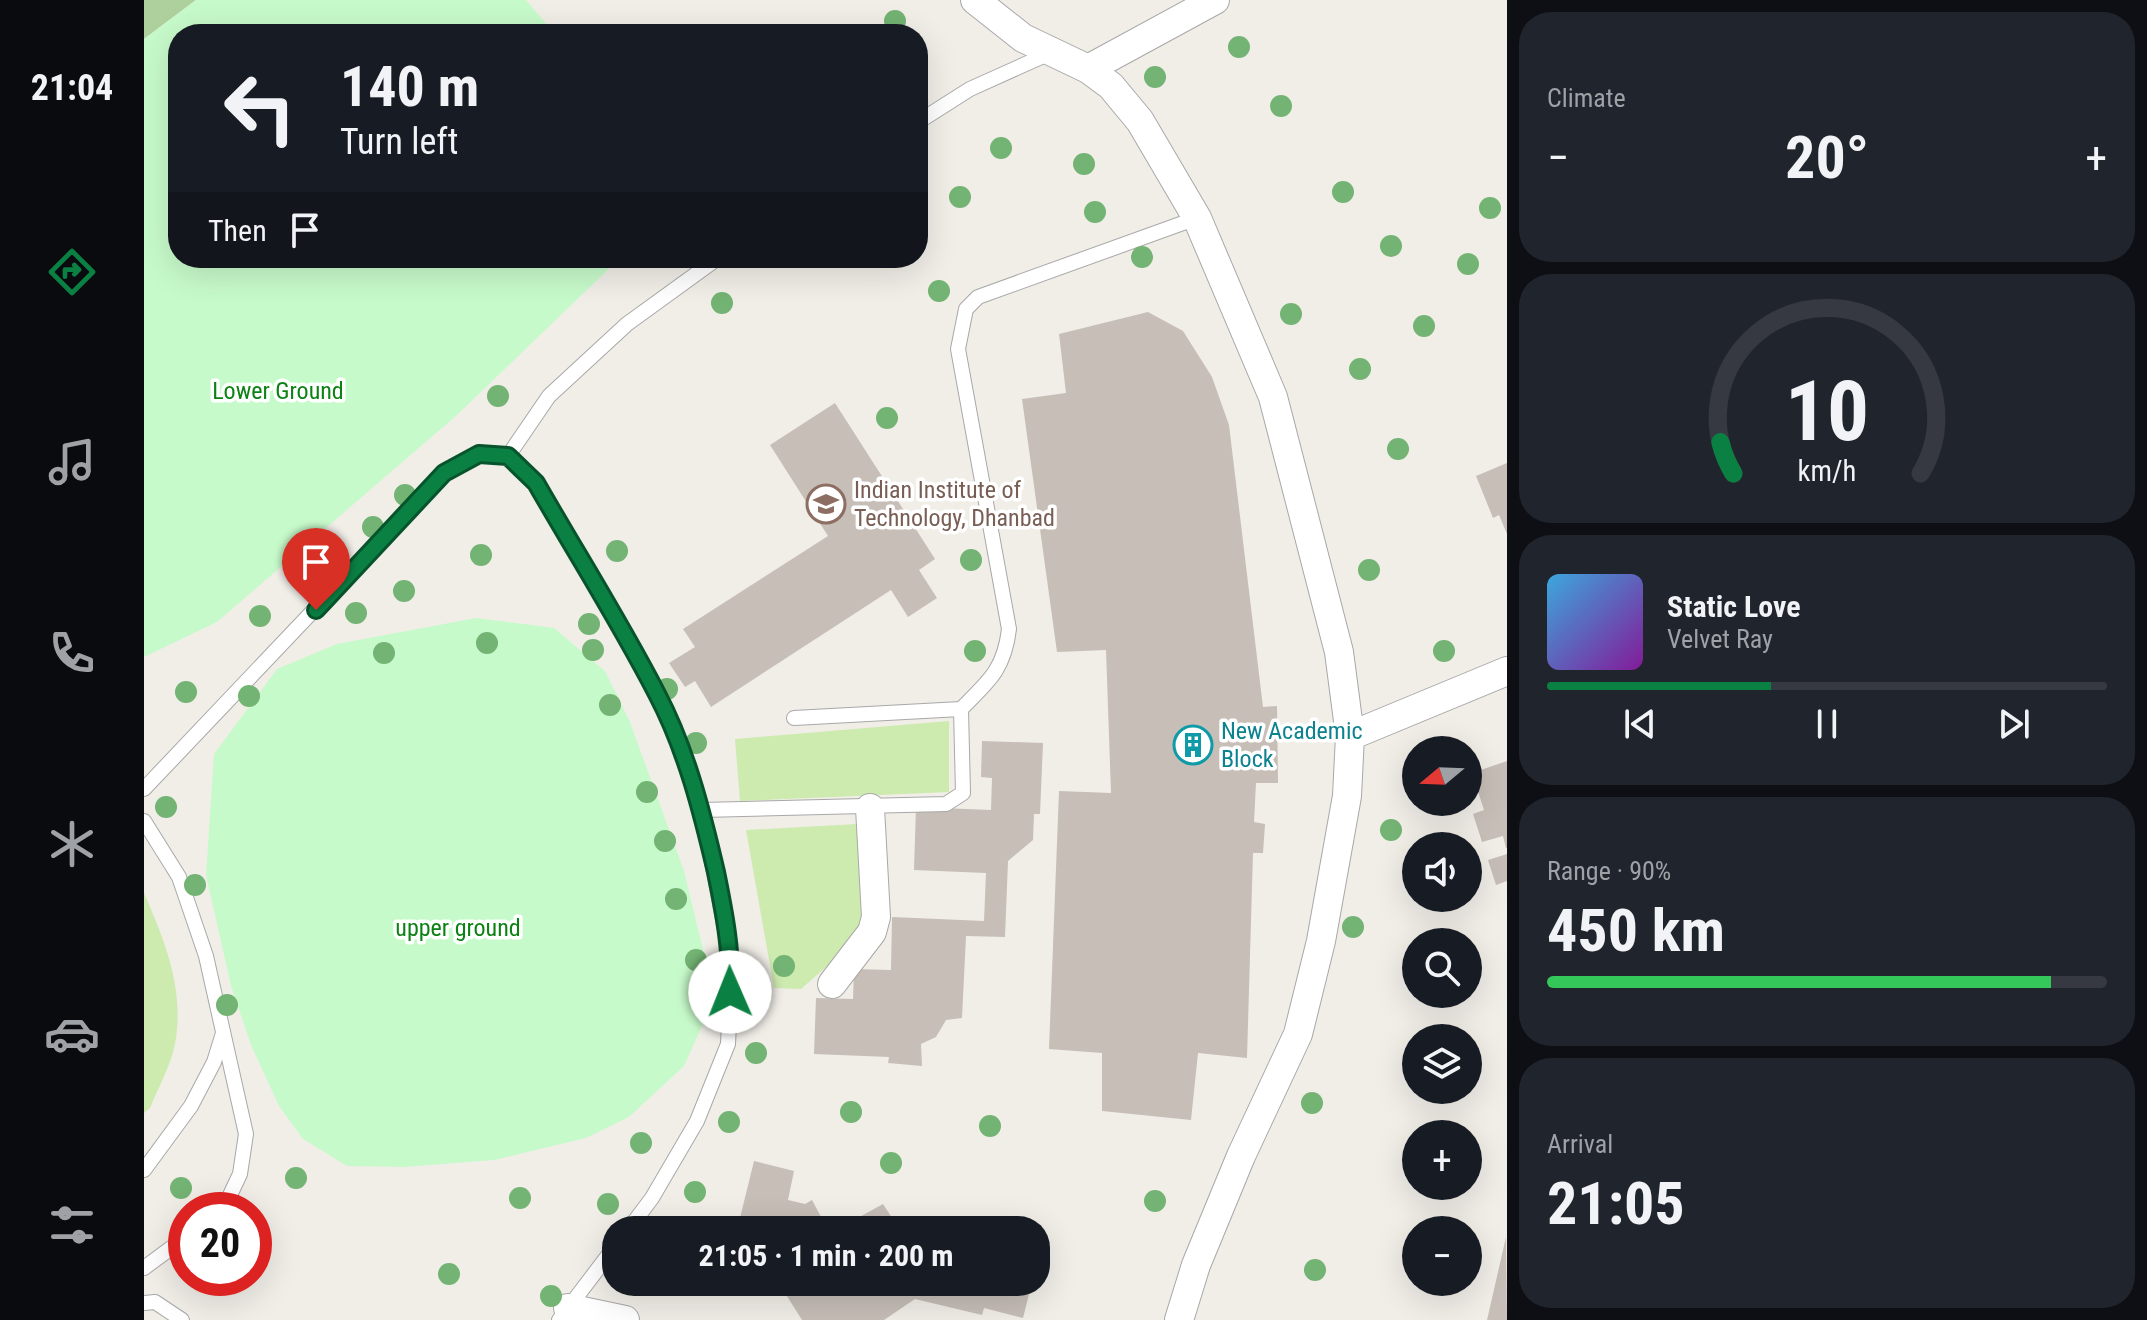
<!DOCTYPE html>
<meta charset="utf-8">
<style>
:root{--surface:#171b24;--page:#20242c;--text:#f1f3f6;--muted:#9ea1a6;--line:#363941;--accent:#0b8043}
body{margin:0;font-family:"Roboto Condensed",sans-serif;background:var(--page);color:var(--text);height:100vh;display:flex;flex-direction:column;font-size:30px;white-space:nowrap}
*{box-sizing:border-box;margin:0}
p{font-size:26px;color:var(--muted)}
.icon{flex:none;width:44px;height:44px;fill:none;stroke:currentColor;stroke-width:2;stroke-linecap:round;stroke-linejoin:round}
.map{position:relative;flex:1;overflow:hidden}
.drawer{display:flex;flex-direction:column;gap:12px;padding:12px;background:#0d0f14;width:640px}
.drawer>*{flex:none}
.hud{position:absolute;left:24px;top:24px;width:760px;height:244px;border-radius:32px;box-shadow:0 8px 32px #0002;background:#171b24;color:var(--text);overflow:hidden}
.needle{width:52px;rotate:251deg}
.buttons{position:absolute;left:1258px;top:736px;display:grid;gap:16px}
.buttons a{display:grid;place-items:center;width:80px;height:80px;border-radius:50%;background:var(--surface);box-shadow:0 8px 32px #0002;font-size:40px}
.speed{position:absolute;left:24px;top:1192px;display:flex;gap:16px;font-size:40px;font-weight:700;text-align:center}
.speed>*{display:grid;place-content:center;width:104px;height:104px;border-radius:50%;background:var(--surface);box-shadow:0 8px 32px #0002;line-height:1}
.speed .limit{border:12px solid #d22;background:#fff;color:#111}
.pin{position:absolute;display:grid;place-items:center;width:68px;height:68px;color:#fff;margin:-82px -34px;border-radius:50% 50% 50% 0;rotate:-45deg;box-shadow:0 0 8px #0007}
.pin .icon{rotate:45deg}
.me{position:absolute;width:88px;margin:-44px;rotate:359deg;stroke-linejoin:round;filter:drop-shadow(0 0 6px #0008)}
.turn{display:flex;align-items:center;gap:28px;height:168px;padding:0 40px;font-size:36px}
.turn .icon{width:104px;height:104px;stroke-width:2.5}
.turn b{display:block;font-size:56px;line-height:68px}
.then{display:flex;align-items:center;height:76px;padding:0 40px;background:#0003;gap:16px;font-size:30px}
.big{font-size:60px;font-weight:700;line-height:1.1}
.drawer .tile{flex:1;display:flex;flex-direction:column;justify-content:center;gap:12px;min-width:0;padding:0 28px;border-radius:32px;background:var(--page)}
.drawer .dial{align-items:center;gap:0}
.dial svg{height:208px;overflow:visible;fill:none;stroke:var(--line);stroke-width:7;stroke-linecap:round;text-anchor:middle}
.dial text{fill:var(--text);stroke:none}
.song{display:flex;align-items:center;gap:24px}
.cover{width:96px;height:96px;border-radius:12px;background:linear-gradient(135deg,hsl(200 70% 55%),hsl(290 70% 35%))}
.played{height:8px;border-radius:4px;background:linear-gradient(90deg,var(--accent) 40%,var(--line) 40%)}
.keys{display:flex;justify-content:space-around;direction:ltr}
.heat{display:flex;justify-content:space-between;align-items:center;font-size:44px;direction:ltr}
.charge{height:12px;border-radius:6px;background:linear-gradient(90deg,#34c759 90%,var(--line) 0)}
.trip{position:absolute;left:458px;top:1216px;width:448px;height:80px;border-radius:32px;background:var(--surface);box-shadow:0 8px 32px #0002;font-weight:700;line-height:80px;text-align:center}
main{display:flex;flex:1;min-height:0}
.tab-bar{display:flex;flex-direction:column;width:144px;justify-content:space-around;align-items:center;background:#090b0e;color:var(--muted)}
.tab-bar .icon{width:56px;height:56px}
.tab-bar .active{color:var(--accent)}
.tab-bar b{font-size:36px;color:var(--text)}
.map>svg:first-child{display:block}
.grass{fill:#cdeaaf}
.forest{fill:#add09d}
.park{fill:#c7faca}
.building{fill:#c6beb7}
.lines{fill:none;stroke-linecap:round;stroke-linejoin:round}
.lane-casing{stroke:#a8a8a8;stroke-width:16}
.street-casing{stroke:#a8a8a8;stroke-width:30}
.lane{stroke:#fff;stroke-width:14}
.street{stroke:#fff;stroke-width:28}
.tree{fill:#73b373}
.route-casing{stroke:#07532c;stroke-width:20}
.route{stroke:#0b8043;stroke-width:14}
.labels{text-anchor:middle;stroke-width:7;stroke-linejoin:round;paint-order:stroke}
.park-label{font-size:24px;fill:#0c8214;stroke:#fff}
.education-label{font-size:24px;fill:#785e54;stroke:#fff;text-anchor:start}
.culture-label{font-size:24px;fill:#0d838f;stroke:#fff;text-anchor:start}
</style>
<main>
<nav class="tab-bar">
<b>21:04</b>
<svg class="icon active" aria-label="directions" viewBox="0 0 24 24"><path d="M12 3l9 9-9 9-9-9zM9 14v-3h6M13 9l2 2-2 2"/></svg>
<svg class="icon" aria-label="music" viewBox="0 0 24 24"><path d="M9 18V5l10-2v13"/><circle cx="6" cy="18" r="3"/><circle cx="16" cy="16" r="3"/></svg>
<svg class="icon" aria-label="phone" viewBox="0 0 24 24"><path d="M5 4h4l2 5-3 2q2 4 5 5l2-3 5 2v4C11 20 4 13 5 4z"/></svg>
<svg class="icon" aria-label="climate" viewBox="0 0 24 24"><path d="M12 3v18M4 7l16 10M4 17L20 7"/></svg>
<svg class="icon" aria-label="car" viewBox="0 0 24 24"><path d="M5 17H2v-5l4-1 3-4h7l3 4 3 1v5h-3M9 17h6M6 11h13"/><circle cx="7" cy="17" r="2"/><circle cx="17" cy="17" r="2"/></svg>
<svg class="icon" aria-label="filters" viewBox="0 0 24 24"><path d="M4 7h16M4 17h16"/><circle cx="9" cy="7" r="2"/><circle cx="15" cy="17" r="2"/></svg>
</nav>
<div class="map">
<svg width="1363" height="1320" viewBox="0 0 1363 1320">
<rect width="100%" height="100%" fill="#f1eee8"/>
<path class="grass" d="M805 721V792L596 801 591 739Z
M713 824 722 932 657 989 630 988 602 830Z
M0 893C21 941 41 990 31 1044 27 1065 14 1088 6 1108L0 1113Z"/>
<path class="forest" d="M0 0H52L0 39Z"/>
<path class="park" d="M52 0H382L411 34H34V258H476L313 415 73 622 0 657V39Z
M332 618 410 628 461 671 486 722 540 871 560 954 564 1013 540 1066 485 1117 442 1138 350 1160 260 1167 203 1166 159 1139 135 1106 107 1045 87 986 62 875 70 754 133 669 193 644Z"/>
<path class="building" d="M1004 312 1039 331 1068 377 1085 425 1119 707 1133 706 1134 783H1112L1110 822 1121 824 1119 853H1109L1103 1058 1054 1053 1047 1120 958 1111V1053L905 1049 915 791 967 793 962 650 913 652 878 399 922 393 915 334Z
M691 403 791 559 775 570 793 598 764 617 747 590 567 707 551 681 541 687 525 663 551 647 539 629 684 536 626 445Z
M1363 463V534L1355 515 1349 518 1332 476Z
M838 741 899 743 896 814H890L889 840 864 861 861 937 822 936 818 1018 802 1020 792 1037 777 1044 778 1066 744 1063 745 1057 670 1054 672 998 709 999 710 969 747 970 748 917 840 921 842 873 770 870 772 807 847 810 848 778 837 777Z
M1363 761V848H1362L1359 836 1338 842 1329 814 1340 810 1328 773Z
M1363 854V881L1352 885 1344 860Z
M610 1161 650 1171 644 1200 661 1204 668 1200 684 1230H600L595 1222Z
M739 1204 756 1230H692Z
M1362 1237 1363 1320H1343Z
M634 1282H888L879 1318 840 1308 838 1315 771 1299 740 1320H658Z"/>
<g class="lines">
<defs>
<path id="lane" d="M774 122 826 89 906 53
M364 456 405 396 483 324 574 258
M817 709C845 681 860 670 865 629L814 349 822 309 834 297 1053 218
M0 789 300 473 335 454 364 456 392 483 514 695 533 739 558 810 588 966 584 1044 553 1121 508 1198 484 1230
M558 810 802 804 819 793 817 709 650 718
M0 821 35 877 62 956 102 1134 96 1174 79 1210
M0 1170 47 1106 70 1062 79 1033
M0 1268 42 1237
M0 1303 11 1302 38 1320
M415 1320 472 1245"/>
<path id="street" d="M831 0 879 38 944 69 967 86 996 121 1053 218 1129 397 1195 652 1206 736 1203 796 1177 941 1154 1034 1097 1156 1052 1265 1035 1320
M944 69 1071 0
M1206 736 1363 671
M688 984 728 932 732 917 726 808
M424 1308 481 1320"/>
</defs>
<use href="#lane" class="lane-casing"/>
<use href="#street" class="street-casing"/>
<use href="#lane" class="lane"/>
<use href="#street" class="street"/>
</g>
<g class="tree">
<circle cx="751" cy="21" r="11"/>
<circle cx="1095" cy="47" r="11"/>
<circle cx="1011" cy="77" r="11"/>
<circle cx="1137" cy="106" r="11"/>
<circle cx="857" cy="148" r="11"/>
<circle cx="940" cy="164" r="11"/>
<circle cx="1199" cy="192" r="11"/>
<circle cx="816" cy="197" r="11"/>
<circle cx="1346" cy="208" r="11"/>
<circle cx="951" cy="212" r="11"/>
<circle cx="1247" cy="246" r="11"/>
<circle cx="998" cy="257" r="11"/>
<circle cx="1324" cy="264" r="11"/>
<circle cx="795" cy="291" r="11"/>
<circle cx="578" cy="303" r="11"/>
<circle cx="1147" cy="314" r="11"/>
<circle cx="1280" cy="326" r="11"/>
<circle cx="1216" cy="369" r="11"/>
<circle cx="354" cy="396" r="11"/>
<circle cx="743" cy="418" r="11"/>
<circle cx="1254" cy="449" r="11"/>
<circle cx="261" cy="495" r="11"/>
<circle cx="229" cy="527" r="11"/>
<circle cx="473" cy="551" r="11"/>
<circle cx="337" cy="555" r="11"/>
<circle cx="827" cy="560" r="11"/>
<circle cx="1225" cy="570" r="11"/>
<circle cx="169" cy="577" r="11"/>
<circle cx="260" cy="591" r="11"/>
<circle cx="212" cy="613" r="11"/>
<circle cx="116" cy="616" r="11"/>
<circle cx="445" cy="624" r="11"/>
<circle cx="343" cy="643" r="11"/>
<circle cx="449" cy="650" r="11"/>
<circle cx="831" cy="651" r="11"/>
<circle cx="1300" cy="651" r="11"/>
<circle cx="240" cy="653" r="11"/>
<circle cx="523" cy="689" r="11"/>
<circle cx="42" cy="692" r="11"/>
<circle cx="105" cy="696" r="11"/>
<circle cx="466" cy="705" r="11"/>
<circle cx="552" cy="743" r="11"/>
<circle cx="503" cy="792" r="11"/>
<circle cx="22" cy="807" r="11"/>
<circle cx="1247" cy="830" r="11"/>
<circle cx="521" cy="841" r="11"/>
<circle cx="51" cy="885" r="11"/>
<circle cx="532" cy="899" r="11"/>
<circle cx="1209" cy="927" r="11"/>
<circle cx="552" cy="960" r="11"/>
<circle cx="640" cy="966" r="11"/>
<circle cx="83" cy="1005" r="11"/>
<circle cx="612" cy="1053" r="11"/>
<circle cx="1168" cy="1103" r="11"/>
<circle cx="707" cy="1112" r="11"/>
<circle cx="585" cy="1122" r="11"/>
<circle cx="846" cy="1126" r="11"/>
<circle cx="497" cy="1143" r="11"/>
<circle cx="747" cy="1163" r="11"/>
<circle cx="152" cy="1178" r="11"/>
<circle cx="37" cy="1188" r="11"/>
<circle cx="551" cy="1192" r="11"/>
<circle cx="376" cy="1198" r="11"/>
<circle cx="1011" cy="1201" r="11"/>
<circle cx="464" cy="1204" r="11"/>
<circle cx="1171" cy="1270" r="11"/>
<circle cx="305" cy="1274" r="11"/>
<circle cx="407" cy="1296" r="11"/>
</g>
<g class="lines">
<defs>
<path id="route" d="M172 610 300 473 335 454 364 456 392 483C432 553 476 622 513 694 542 749 558 812 572 872 580 911 588 952 586 992"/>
</defs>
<use href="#route" class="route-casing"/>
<use href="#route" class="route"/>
</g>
<defs>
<symbol id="university-ring" viewBox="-11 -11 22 22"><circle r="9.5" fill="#fff" stroke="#8d6e63" stroke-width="1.5"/><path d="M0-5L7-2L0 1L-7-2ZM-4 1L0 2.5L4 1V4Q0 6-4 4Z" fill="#8d6e63"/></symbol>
<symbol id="building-ring" viewBox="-11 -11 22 22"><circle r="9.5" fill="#fff" stroke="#0f9aa8" stroke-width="1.5"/><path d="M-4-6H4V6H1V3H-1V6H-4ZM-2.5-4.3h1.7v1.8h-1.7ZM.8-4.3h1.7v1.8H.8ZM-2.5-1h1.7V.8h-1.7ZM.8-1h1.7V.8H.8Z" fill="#0f9aa8"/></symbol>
</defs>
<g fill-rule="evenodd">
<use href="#university-ring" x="660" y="482" width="44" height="44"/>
<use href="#building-ring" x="1027" y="723" width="44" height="44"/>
</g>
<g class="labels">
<g class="park-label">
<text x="134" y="399">Lower Ground</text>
<text x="314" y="936">upper ground</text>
</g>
<g class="education-label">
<text x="710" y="498">Indian Institute of<tspan x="710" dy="28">Technology, Dhanbad</tspan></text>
</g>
<g class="culture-label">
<text x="1077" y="739">New Academic<tspan x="1077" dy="28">Block</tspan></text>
</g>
</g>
</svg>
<div class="buttons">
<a><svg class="needle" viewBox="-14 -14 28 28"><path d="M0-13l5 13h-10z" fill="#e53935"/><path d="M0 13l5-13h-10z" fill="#9ea1a6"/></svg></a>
<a><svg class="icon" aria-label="sound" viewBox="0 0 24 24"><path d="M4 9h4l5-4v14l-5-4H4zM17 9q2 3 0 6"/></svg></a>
<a><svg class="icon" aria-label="search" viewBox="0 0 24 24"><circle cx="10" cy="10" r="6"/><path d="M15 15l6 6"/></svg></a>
<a><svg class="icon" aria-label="layers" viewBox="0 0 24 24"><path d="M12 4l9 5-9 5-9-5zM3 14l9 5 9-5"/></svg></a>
<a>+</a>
<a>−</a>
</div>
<div class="speed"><div class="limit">20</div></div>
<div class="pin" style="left:172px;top:610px;background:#d93025"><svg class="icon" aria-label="arrive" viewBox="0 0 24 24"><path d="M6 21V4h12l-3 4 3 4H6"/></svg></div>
<svg class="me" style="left:586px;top:992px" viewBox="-20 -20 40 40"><circle r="19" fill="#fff"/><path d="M0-13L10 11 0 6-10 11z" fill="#0b8043"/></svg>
<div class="trip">21:05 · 1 min · 200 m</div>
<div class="hud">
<div class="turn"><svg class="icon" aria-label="left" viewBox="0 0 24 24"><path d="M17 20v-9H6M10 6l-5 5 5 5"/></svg><div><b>140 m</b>Turn left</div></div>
<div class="then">Then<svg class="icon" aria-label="arrive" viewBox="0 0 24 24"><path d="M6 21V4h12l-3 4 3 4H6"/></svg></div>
</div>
</div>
<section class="drawer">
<div class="tile"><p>Climate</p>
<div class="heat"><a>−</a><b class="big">20°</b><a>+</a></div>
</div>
<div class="tile dial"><svg viewBox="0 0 100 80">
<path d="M14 69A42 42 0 1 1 86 69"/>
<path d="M14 69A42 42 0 0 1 9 57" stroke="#0b8043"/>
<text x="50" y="56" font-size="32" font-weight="700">10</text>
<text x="50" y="72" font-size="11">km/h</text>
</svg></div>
<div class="tile">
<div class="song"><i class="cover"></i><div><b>Static Love</b><p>Velvet Ray</p></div></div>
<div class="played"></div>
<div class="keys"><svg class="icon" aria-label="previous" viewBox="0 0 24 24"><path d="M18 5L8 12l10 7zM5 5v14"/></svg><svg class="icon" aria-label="pause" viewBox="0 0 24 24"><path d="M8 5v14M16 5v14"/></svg><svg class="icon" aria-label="next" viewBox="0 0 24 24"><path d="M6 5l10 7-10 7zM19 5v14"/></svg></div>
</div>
<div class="tile"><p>Range · 90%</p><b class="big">450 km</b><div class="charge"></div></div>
<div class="tile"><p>Arrival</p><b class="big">21:05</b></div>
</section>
</main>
